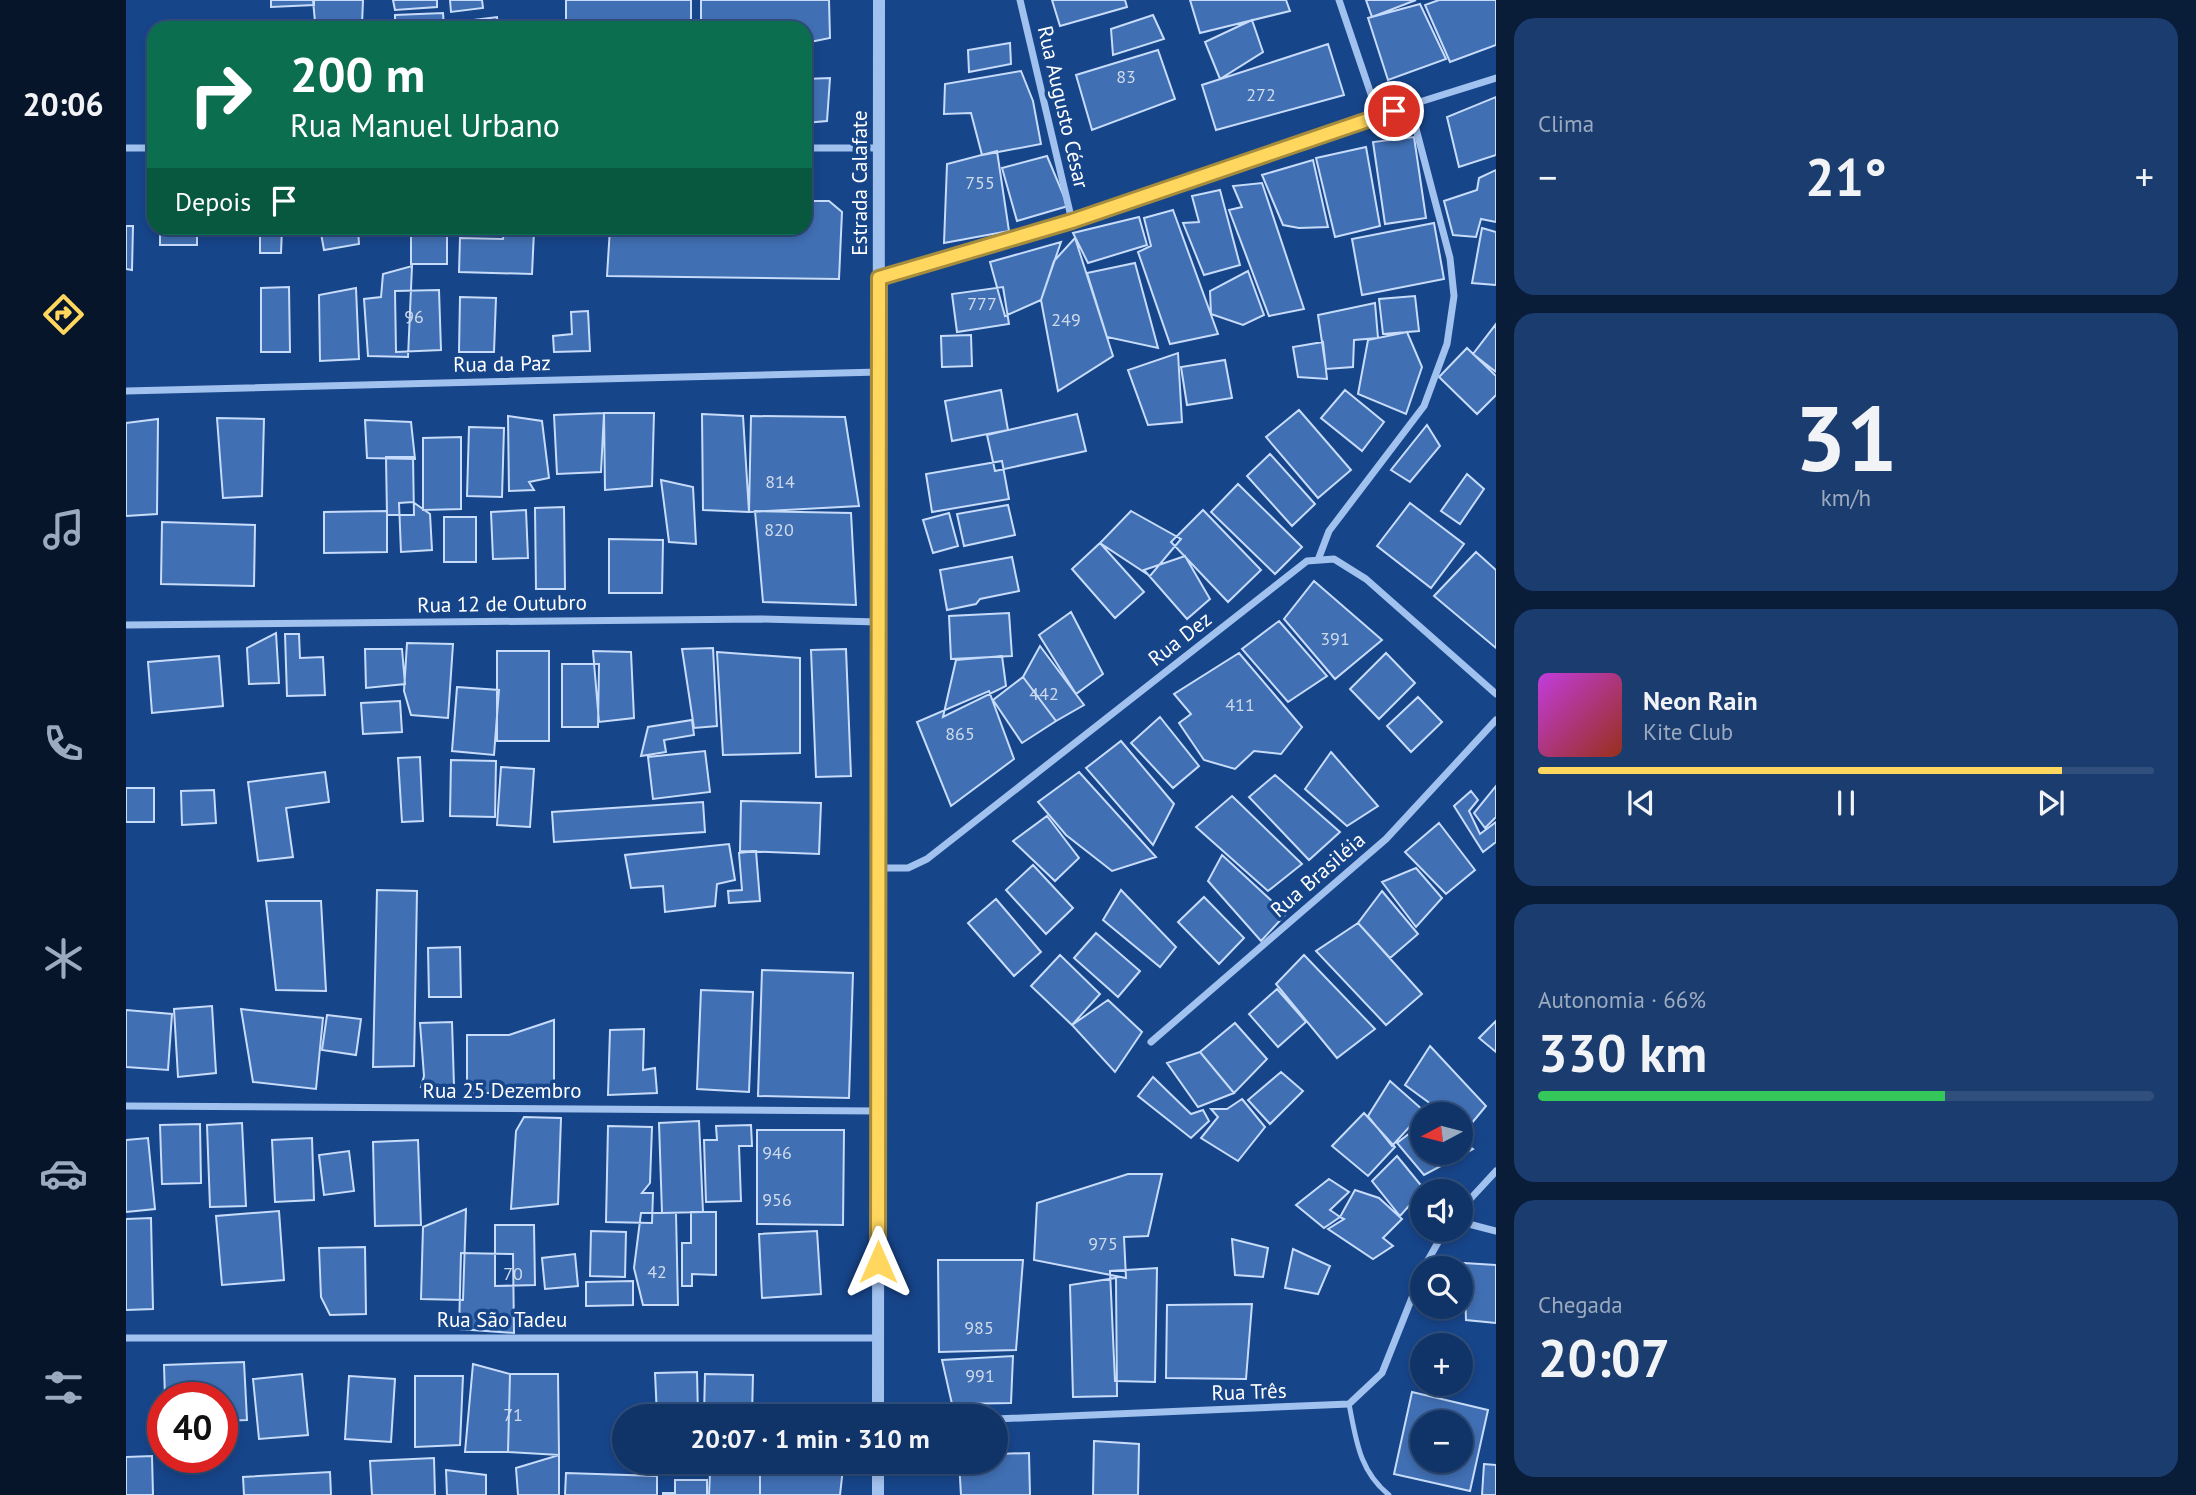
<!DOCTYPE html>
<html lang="pt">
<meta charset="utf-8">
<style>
:root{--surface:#113468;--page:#1a3c6e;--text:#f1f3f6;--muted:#9caac0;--line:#304f7c;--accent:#ffd75e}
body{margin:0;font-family:"PT Sans",sans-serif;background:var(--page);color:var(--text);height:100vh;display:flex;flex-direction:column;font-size:26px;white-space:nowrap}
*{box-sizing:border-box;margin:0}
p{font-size:23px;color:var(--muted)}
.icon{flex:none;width:38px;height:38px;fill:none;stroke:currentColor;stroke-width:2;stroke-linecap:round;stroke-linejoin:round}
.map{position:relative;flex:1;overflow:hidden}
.side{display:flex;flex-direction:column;gap:18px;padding:18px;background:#091d39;width:700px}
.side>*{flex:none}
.hud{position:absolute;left:21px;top:21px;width:665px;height:214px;border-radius:21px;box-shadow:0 4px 10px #0003,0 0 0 2px var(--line);background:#0b6e4f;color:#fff;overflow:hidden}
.needle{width:46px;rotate:263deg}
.tools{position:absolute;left:1284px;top:1102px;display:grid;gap:14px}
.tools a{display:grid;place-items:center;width:63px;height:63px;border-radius:50%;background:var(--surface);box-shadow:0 4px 10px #0003,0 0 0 2px var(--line);font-size:35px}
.speed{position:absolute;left:21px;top:1382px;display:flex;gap:14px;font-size:35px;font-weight:700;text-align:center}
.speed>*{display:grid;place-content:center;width:91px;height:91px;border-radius:50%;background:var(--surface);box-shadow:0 4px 10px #0003,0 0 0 2px var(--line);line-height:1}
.speed .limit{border:10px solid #d22;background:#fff;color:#111}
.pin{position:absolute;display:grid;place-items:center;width:60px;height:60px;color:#fff;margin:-30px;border:4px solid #fff;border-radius:50%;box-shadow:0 2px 7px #0007}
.me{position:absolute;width:77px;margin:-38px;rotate:0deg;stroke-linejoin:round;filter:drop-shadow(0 0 5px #0008)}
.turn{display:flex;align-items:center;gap:24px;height:147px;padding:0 28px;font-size:32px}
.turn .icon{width:91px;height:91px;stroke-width:2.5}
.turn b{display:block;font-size:49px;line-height:60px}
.then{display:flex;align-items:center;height:66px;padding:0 28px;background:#0003;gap:14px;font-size:26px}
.big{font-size:52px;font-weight:600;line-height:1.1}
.side .tile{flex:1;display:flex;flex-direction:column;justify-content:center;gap:10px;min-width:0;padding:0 24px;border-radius:21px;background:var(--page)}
.side .dial{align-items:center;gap:0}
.dial b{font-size:91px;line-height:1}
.song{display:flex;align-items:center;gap:21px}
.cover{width:84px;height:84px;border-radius:10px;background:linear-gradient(135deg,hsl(290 70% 55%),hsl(10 70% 35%))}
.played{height:7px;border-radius:4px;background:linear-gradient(90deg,var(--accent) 85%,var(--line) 85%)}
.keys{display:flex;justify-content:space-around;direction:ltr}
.heat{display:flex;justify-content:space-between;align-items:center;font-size:38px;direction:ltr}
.charge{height:10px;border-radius:5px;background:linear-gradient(90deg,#34c759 66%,var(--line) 0)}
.trip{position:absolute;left:486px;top:1404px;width:396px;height:70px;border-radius:35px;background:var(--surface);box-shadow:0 4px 10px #0003,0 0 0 2px var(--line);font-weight:600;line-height:70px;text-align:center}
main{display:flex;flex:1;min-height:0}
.menu{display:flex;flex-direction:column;width:126px;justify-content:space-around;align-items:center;background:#07152a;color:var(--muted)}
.menu .icon{width:49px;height:49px}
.menu .on{color:var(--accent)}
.menu b{font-size:32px;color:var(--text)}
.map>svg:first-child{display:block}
.building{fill:#406fb3;stroke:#c7dcfa;stroke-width:2;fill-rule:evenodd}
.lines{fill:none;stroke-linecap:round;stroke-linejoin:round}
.service{stroke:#a1c1ee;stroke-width:5}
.minor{stroke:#a1c1ee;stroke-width:7}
.tertiary{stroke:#a1c1ee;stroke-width:12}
.route-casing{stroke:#a68c3d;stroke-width:18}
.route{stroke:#ffd75e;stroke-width:12}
.labels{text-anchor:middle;stroke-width:7;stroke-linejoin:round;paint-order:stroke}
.number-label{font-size:18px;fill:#cfdbec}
.street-label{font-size:21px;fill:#fff;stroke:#17458a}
</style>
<main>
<nav class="menu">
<b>20:06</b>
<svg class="icon on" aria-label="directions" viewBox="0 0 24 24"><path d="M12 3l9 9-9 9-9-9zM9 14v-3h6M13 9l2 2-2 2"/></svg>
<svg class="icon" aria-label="music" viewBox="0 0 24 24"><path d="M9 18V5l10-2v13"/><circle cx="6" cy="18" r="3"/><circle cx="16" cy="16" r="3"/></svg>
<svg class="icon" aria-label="phone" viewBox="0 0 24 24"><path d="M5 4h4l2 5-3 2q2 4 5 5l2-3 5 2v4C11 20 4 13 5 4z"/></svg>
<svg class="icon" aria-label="climate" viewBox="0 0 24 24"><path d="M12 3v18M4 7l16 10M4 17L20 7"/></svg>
<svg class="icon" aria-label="car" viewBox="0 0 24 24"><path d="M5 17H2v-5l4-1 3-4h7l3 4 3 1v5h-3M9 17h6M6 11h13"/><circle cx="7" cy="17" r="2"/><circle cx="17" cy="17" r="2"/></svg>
<svg class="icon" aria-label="filters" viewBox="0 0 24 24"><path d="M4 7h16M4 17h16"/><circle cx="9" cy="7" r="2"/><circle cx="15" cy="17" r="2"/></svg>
</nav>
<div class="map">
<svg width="1370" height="1495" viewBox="0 0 1370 1495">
<rect width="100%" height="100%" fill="#17458a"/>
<path class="building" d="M145 0H188V5L145 7Z
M187 0H237L236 25 189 22Z
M267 0H311V7L269 10Z
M324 0H356L357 8 325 12Z
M440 0H565V28H440Z
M575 0H703L704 38 679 43V28H575Z
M926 0H999L1001 7 934 26Z
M1064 0H1160L1164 11 1074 33Z
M1240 0H1290L1246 17Z
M1313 0H1370V45L1324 62 1299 5Z
M1294 4 1320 59 1262 80 1242 18Z
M317 13 318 28H269V15Z
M1027 15 1038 39 987 55 985 29Z
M371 17 372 28H339L340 21Z
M1126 20 1137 52 1094 79 1079 42Z
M884 43 885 64 843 72 842 50Z
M1202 44 1218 95 1090 130 1076 85Z
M1032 50 1049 99 966 130 950 75Z
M895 71 907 101 915 144 856 155 845 113 818 114 819 84Z
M704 78 701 121 679 123V79Z
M1370 97V155L1333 167 1321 117Z
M1288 137 1300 218 1259 224 1247 142Z
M1240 147 1254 226 1209 237 1190 158Z
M871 151 883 231 818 243 821 164Z
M921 156 942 206 891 221 876 168Z
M1187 160 1202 227 1173 228 1157 225 1136 175Z
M1370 170V222L1355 219 1350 237 1327 235 1318 201 1351 190 1353 178Z
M1136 183 1178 309 1143 316 1103 210 1116 207 1107 186Z
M1094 190 1114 265 1078 275 1057 223 1073 222 1066 196Z
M679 201H703L716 212 713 279 481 276 484 228H679Z
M1047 210 1092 334 1044 344 1012 252 1025 246 1018 218Z
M1013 217 1021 245 962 263 947 233Z
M1308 223 1318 279 1236 295 1226 239Z
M0 226H7L6 270 0 269Z
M34 228H71V245H34Z
M124 228H156L155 253H134V232L124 231Z
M194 228H232L233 244 198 250Z
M1356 228 1370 232V285L1346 283Z
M378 230 408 231 406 274 333 272 334 238 377 239Z
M285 234H321V264H285Z
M949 238 987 356 932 391 915 300 928 261Z
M935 242 915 300 879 316 864 262Z
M1009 263 1032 348 981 337 961 273Z
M286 266 282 357 242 356 238 299 255 297 257 274Z
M1122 271 1138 315 1117 325 1085 314 1084 291Z
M163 287 164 352H135V288Z
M877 287 883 324 831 332 826 294Z
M230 288 233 359 194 361 193 295Z
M313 290 315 350 270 352 269 291Z
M1289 296 1293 331 1257 334 1253 299Z
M334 297 370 298 368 352H333Z
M1249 303 1252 338 1228 340 1227 367 1200 369 1192 315Z
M462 311 464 351 428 352 427 336 446 334 445 312Z
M1370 324V372L1347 354Z
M1281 332 1296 367 1280 414 1232 394 1242 340Z
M845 335 846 366 816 367 815 336Z
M1197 342 1201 379 1172 377 1167 347Z
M1341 348 1370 376V395L1351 414 1313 377Z
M1052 353 1056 422 1022 425 1002 370Z
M1099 360 1106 398 1061 405 1055 367Z
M875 390 882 430 826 441 819 401Z
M1219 390 1258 422 1236 451 1195 418Z
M1173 410 1225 470 1192 498 1140 437Z
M478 413 475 472 431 474 428 415Z
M478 413H528L526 486 479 490Z
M576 414 617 416 623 512 577 510Z
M951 414 960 451 869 471 861 435Z
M382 416 416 421 423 478 403 482 408 490 383 491Z
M625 416 719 417 733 506 623 512Z
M91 418 138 419 136 496 97 498Z
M32 419 31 514 0 516V423Z
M239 420 285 422 289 459 241 458Z
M1301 425 1314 446 1284 482 1265 470Z
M343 427 378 428 376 497 341 496Z
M335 437V509L297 510V438Z
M1144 454 1189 504 1166 526 1121 476Z
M260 457H287L288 515H261Z
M876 461 883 499 806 512 800 474Z
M1341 474 1358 489 1334 524 1315 511Z
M535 480 567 487 570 544 543 542Z
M1112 484 1176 547 1149 574 1085 512Z
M287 502 304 514 306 550 275 552 273 503Z
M1284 503 1338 544 1305 588 1251 546Z
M882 505 889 535 838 546 831 514Z
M438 507 439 589H410L409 508Z
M400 510 402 558 367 559 365 512Z
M1077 510 1135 570 1102 602 1045 542Z
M261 511V552L198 553V512Z
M629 511 725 513 730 605 637 602Z
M1005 511 1055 539 1024 576 974 543Z
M823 513 832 546 807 553 797 520Z
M318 517H350V562H318Z
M36 522 129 525 128 586 35 584Z
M483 539 537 540 536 593H483Z
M974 543 1018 592 989 618 946 569Z
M1350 552 1370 570V648L1308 596Z
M1059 556 1084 599 1061 619 1018 570Z
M886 557 893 591 854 599 850 604 821 610 814 570Z
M1188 581 1256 640 1209 679 1158 619Z
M945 612 977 674 950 694 913 635Z
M883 613 886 656 825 659 823 616Z
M1153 621 1201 676 1162 702 1116 649Z
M150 633 153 683 123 684 121 648Z
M159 634H173L174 658 197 657 199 695 161 696Z
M281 643 327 644 322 718 285 715 278 691Z
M914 646 958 705 930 721 897 677Z
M587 648 591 726 568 728 556 649Z
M239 649H276L279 684 240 688Z
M720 649 725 776 690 777 685 650Z
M371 651H423V741H371Z
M467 651 505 652 508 718 473 722Z
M591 652 674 658V753L597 755Z
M1113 653 1176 727 1155 754 1128 751 1109 769 1078 760 1053 723 1065 714 1048 694Z
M1260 653 1289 683 1253 719 1224 689Z
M93 656 97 706 26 713 22 662Z
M876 656 880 686 817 717 830 660Z
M436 664H473L472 727H436Z
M897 677 930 721 896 743 867 700Z
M331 687 373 690 368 755 326 751Z
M863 691 888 759 825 806 791 722Z
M1292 697 1316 722 1285 752 1261 726Z
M274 701 276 732 237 734 235 703Z
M1034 717 1073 766 1047 788 1005 743Z
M566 720 568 735 538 740 540 752 515 756 522 727Z
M995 741 1048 804 1027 845 960 768Z
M579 751 584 792 527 799 522 757Z
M1205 752 1252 806 1221 826 1179 789Z
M294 757 297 821 276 822 272 758Z
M325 760 370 761 369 817 324 816Z
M375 767 408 769 404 827 371 825Z
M199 772 203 802 160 808 167 857 132 861 122 782Z
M953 772 1030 857 986 871 940 835 912 802Z
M1149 775 1214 832 1183 860 1123 797Z
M1370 786V817L1359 828 1348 813Z
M0 788H28V822H0Z
M88 790 90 823 56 825 55 791Z
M1345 791 1352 800 1343 811 1354 834 1370 822V842L1357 852 1328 806Z
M1106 796 1176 864 1142 891 1070 827Z
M615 801 695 803 693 854 614 851Z
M577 802 579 832 428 842 426 812Z
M921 816 953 858 929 881 887 841Z
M1313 823 1349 870 1320 894 1279 852Z
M603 844 609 880 591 884 589 906 539 912 537 886 505 888 499 855Z
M630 851 634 901 603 903 602 891 616 890 613 853Z
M1096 855 1160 914 1135 941 1082 881Z
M907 865 947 908 920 934 880 890Z
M1290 868 1316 898 1290 927 1256 882Z
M251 890 291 891 288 1066 247 1067Z
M995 890 1050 947 1034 967 977 920Z
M1256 891 1292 934 1264 958 1232 923Z
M1078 897 1118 938 1093 964 1052 922Z
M870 899 915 952 888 976 842 923Z
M140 901H195L200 991 150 990Z
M1232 923 1296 994 1260 1025 1190 951Z
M970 933 1014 971 992 997 948 958Z
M334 947 335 997H303L302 948Z
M934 955 974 994 946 1025 905 986Z
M1178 955 1249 1029 1211 1058 1150 984Z
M636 970 727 973 723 1098 632 1096Z
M1151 989 1180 1022 1152 1047 1123 1014Z
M575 990 627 992 623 1092 571 1089Z
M982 1000 1016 1032 989 1072 946 1025Z
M86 1006 90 1073 52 1077 48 1009Z
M115 1009 197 1018 190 1089 127 1082Z
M0 1010 46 1014 42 1070 0 1067Z
M201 1015 235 1019 230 1055 196 1050Z
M428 1020V1093H341V1035H383Z
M1370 1021V1052L1353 1038Z
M326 1022 328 1086 295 1087 298 1076 294 1023Z
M1109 1023 1141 1059 1108 1093 1074 1052Z
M518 1029 517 1070 529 1068 531 1093 482 1095 484 1030Z
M1304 1046 1360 1106 1340 1130 1335 1126V1115H1320L1279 1085Z
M1074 1052 1108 1093 1072 1107 1041 1063Z
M1155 1072 1177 1091 1144 1124 1122 1100Z
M1027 1077 1065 1114 1077 1110 1083 1121 1065 1138 1012 1096Z
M1264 1081 1298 1111 1266 1146 1242 1116Z
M1116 1099 1139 1127 1112 1161 1075 1138 1092 1117 1085 1109H1101Z
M1238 1113 1269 1147 1242 1176 1206 1146Z
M398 1117 435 1118 432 1204 385 1209 390 1131Z
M573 1121 577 1212 536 1213 533 1123Z
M116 1123 120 1206 84 1207 81 1125Z
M1297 1123V1153H1335V1140L1347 1149 1298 1175 1271 1143Z
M74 1124 75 1183 36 1184 34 1125Z
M625 1125 626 1146H613L615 1201 580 1202 578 1140H591L590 1126Z
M482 1126 526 1127 524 1183 516 1193H527L526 1223 480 1222Z
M631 1130H718L717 1225 631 1224Z
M22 1138 29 1209 0 1212V1140Z
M186 1138 188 1200 149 1202 146 1140Z
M292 1140 295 1225 249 1226 247 1142Z
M223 1151 228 1191 198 1195 193 1155Z
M1271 1156 1298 1189 1274 1216 1246 1181Z
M1002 1174H1036L1022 1236 998 1237 1000 1278 908 1260 911 1203Z
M1203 1179 1223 1192 1204 1210 1214 1217 1198 1228 1170 1205Z
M1229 1190 1253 1198 1276 1219 1257 1238 1267 1246 1247 1259 1202 1229 1218 1219 1214 1217Z
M340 1209 337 1300 295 1299 297 1227Z
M153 1211 158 1280 96 1285 90 1216Z
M565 1212H590V1275L566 1274V1286H556V1243H565Z
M515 1213H550L552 1305H517L508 1268Z
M25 1218 27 1309 0 1310V1219Z
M369 1225H408L409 1285 369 1286Z
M465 1231 500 1232 499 1277 464 1276Z
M691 1231 695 1294 636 1298 633 1234Z
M1106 1239 1142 1248 1137 1277 1109 1275Z
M239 1247 240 1314 204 1315 195 1297 193 1248Z
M1167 1249 1204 1266 1192 1294 1159 1288Z
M335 1253 387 1254 388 1333 333 1329Z
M449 1254 452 1286 419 1289 416 1258Z
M812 1260H897L890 1350 813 1352Z
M1338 1263 1370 1265V1323L1340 1320Z
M1031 1268 1029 1382 989 1381 984 1271Z
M990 1278 991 1396 947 1397 944 1285Z
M507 1281V1305L460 1306V1282Z
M1126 1304 1120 1379 1040 1378 1041 1305Z
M887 1356 885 1403 826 1404 816 1360Z
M118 1362 121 1420 96 1421V1398H39L38 1365Z
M347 1364 384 1374 382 1452H339Z
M571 1372 572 1416H531L529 1373Z
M176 1374 182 1435 133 1439 127 1379Z
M384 1374H432L433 1455 382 1452Z
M579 1374 627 1375 626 1416H578Z
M223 1376 269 1379 265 1442 219 1439Z
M289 1376H337L334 1445 289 1447Z
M1286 1392 1362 1410 1344 1491 1268 1474ZM1297 1423H1335V1461H1297Z
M968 1441 1013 1444 1012 1495H967Z
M903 1453 904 1495H835L833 1461H870V1454Z
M433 1455V1495H392L390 1468Z
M26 1456 27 1495H0V1457Z
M308 1458 309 1495H246L244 1461Z
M1358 1464 1370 1465V1495H1356Z
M717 1468 714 1495H634V1473Z
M320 1470 360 1475V1495H321Z
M204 1472 205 1495H118L117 1477Z
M440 1473 531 1476V1495H439Z
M584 1473H634V1495H583Z
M549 1480H581V1495H537V1493H549Z"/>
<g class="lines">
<path class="service" d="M1223 1404C1230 1439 1233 1471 1263 1495"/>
<path class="minor" d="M894 0 946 221
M1213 0 1252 115
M0 148H28
M679 148H753
M753 278 946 221 1252 115 1370 78
M0 391 753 372
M1192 560 1203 531 1298 406 1321 344 1328 296 1324 258 1284 106
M0 625 633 619 753 622
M752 868H782L801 859 1181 561 1208 559 1240 579 1370 694
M1025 1042 1260 839 1370 720
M0 1106 752 1111
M1335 1209 1370 1171
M1335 1222 1370 1231
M1297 1269 1319 1230
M0 1338H752
M752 1407 800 1416
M870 1419 1223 1404 1256 1373 1297 1270"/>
<path class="tertiary" d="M752 1416 753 0
M752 1461V1495"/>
</g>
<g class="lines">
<defs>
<path id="route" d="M752 1262 753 278 946 221 1268 111"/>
</defs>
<use href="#route" class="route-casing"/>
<use href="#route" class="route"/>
</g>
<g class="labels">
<g class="number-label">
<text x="1000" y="83">83</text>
<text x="1135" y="101">272</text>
<text x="854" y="189">755</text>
<text x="856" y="310">777</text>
<text x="288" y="323">96</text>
<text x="940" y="326">249</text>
<text x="654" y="488">814</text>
<text x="653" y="536">820</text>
<text x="1209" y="645">391</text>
<text x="918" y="700">442</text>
<text x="1114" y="711">411</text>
<text x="834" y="740">865</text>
<text x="651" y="1159">946</text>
<text x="651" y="1206">956</text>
<text x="977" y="1250">975</text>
<text x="531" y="1278">42</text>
<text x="387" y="1280">70</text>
<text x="853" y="1334">985</text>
<text x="854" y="1382">991</text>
<text x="387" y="1421">71</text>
</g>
<g class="street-label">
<text transform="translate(937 107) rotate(77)" y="7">Rua Augusto César</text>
<text transform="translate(734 183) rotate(-90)" y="7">Estrada Calafate</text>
<text transform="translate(376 364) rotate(-1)" y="7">Rua da Paz</text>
<text transform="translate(376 604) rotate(-1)" y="7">Rua 12 de Outubro</text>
<text transform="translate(1054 639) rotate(-38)" y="7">Rua Dez</text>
<text transform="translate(1192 875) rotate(-41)" y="7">Rua Brasiléia</text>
<text x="376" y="1098">Rua 25 Dezembro</text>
<text x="376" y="1327">Rua São Tadeu</text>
<text transform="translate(1123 1392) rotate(-2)" y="7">Rua Três</text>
</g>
</g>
</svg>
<div class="tools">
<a><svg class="needle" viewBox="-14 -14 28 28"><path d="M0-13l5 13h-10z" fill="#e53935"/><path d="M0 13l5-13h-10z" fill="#9caac0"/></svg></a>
<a><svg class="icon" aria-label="sound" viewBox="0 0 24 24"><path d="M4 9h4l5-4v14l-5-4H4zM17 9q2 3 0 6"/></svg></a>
<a><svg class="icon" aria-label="search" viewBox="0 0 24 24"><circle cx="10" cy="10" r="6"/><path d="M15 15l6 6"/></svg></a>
<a>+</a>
<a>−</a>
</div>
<div class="speed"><div class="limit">40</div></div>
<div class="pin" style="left:1268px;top:111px;background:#d93025"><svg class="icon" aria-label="arrive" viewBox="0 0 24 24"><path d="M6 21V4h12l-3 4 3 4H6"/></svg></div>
<svg class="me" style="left:752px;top:1262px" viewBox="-20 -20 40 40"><path d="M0-17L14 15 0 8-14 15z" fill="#ffd75e" stroke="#fff" stroke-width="4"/></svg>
<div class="trip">20:07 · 1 min · 310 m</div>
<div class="hud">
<div class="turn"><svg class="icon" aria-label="right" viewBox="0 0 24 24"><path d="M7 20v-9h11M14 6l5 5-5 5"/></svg><div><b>200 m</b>Rua Manuel Urbano</div></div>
<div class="then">Depois<svg class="icon" aria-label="arrive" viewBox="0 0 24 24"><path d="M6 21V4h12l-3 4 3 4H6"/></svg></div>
</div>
</div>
<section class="side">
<div class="tile"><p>Clima</p>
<div class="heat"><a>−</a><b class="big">21°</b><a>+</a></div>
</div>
<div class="tile dial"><b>31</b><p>km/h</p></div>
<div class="tile">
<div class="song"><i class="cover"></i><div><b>Neon Rain</b><p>Kite Club</p></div></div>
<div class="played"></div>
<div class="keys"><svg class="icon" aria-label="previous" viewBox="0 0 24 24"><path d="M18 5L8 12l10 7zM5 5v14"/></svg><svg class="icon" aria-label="pause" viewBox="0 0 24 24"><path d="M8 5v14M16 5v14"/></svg><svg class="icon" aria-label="next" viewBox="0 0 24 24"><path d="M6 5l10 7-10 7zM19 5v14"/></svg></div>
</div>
<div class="tile"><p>Autonomia · 66%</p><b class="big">330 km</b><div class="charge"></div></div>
<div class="tile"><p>Chegada</p><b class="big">20:07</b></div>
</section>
</main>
